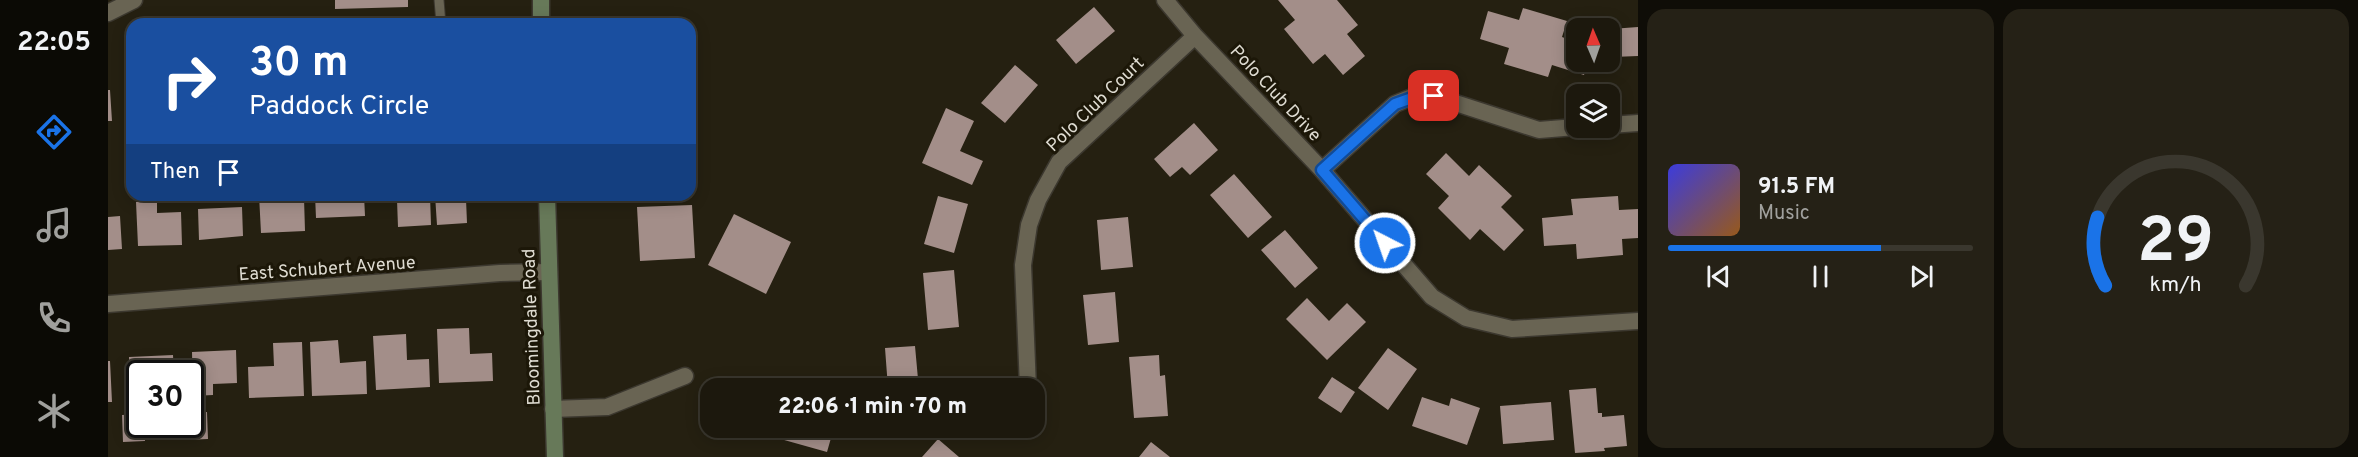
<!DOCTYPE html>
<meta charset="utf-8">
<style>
:root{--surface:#1c180d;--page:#252116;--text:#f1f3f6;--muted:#a0a09d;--line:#3a372e;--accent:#1a73e8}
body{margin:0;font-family:Overpass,sans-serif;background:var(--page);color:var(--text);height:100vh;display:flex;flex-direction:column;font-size:22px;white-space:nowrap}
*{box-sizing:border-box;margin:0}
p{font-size:20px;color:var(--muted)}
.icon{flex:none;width:33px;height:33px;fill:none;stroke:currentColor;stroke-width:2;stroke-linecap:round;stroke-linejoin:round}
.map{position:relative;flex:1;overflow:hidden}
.details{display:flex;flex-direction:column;gap:9px;padding:9px;background:#0f0d07;width:720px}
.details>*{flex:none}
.banner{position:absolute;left:18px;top:18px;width:570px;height:183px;border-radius:18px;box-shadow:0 3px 15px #0003,0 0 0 2px var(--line);background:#1a4fa0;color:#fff;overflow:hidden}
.needle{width:39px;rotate:358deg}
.buttons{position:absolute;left:1458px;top:18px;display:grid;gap:12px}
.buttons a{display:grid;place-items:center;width:54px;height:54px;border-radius:12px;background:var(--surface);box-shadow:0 3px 15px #0003,0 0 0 2px var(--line);font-size:30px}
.speed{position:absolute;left:18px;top:360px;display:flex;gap:12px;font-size:30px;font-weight:700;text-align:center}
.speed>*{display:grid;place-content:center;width:78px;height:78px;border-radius:50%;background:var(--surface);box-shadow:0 3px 15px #0003,0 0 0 2px var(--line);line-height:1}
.speed .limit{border:3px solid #111;border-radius:9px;background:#fff;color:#111}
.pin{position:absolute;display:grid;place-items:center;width:51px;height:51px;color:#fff;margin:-26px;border-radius:12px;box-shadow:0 3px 9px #0006}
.me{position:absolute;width:66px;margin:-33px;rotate:319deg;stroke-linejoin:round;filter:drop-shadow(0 0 4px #0008)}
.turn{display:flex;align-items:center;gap:21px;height:126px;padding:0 24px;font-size:27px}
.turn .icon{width:78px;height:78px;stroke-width:2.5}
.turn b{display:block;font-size:42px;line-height:51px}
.then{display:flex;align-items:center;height:57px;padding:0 24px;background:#0003;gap:12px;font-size:22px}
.details .tile{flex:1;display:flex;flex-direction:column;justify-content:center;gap:9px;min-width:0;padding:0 21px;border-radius:18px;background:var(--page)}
.details .dial{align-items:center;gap:0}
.dial svg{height:156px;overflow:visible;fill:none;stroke:var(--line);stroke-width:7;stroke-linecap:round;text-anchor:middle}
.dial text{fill:var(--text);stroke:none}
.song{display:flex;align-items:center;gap:18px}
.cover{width:72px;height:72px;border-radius:9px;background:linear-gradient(135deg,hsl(240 70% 55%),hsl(30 70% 35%))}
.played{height:6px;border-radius:3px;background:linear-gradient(90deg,var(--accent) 70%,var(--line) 70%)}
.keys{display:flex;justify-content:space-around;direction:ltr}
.details .tiles{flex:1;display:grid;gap:9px;grid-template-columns:repeat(2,1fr)}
.trip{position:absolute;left:592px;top:378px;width:345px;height:60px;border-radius:18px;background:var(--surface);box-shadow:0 3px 15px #0003,0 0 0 2px var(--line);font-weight:800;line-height:60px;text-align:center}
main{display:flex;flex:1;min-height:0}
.menu{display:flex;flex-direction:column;width:108px;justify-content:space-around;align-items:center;background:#0b0a05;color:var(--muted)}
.menu .icon{width:42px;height:42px}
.menu .current{color:var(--accent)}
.menu b{font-size:27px;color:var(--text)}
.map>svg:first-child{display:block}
.building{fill:#a38e89}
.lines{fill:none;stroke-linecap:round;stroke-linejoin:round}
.service-casing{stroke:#3c382f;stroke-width:11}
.minor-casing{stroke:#3c382f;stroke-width:19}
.secondary-casing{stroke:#3c382f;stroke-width:19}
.service{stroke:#696453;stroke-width:9}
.minor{stroke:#696453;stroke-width:16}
.secondary{stroke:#677959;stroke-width:16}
.route-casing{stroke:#114b97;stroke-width:15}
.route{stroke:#1a73e8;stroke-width:10}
.labels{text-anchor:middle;stroke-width:6;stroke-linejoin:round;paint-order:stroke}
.street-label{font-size:18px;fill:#dedbd1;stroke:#1c1708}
</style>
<main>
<nav class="menu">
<b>22:05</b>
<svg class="icon current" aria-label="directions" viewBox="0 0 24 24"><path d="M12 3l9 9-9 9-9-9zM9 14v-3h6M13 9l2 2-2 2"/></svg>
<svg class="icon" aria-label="music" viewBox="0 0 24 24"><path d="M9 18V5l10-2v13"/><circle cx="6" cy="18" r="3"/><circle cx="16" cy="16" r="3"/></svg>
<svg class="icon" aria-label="phone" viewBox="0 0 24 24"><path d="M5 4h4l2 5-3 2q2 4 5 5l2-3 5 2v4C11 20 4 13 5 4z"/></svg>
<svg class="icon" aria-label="climate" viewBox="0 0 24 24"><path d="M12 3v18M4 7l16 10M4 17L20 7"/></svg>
</nav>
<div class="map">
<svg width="1530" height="457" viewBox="0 0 1530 457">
<rect width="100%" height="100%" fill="#252011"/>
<path class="building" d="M227 0H300V7L227 9Z
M1170 0H1229L1250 25 1239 34 1257 56 1235 75 1217 54 1205 64 1176 29 1187 20Z
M986 7 1007 31 968 64 948 40Z
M1415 8 1459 21 1454 37 1468 42V62H1480L1476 75 1444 65 1440 77 1396 64 1401 48 1372 39 1380 11 1411 20Z
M1530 27V56L1505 57 1503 29Z
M907 65 930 85 897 123 873 103Z
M0 90H2L4 121H0Z
M838 108 866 121 852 151 875 161 864 185 814 163Z
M1086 123 1110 150 1082 175 1074 167 1062 177 1046 159Z
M1338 153 1361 176 1371 165 1404 196 1393 207 1416 230 1396 251 1372 229 1362 240 1330 208 1341 196 1318 174Z
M1126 174 1164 217 1140 238 1102 195Z
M151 195H172V199L196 198 197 231 153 233Z
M207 195H256L257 216 208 218Z
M267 195H322L323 225 290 227 289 200 267 202Z
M327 195H361V199H358L359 223 329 225Z
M830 196 860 204 846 253 816 244Z
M1510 196 1511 210 1530 209V238L1514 239 1515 255 1469 259 1468 244 1436 246 1434 218 1465 215 1463 199Z
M49 201V213L73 212 74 245 30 246 28 202Z
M584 205 587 258 532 261 529 207Z
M134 207 135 236 91 240 90 209Z
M626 214 683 242 658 294 600 265Z
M12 216 14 249 0 250V217Z
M1020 217 1025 267 993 270 989 220Z
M1177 230 1210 268 1187 288 1153 250Z
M846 270 851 327 820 330 815 273Z
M1007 292 1011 342 980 345 975 295Z
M1199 298 1221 321 1239 303 1258 322 1219 360 1178 319Z
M361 328 362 354 384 353 385 381 331 383 329 329Z
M298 334 299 360 321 359 322 387 268 390 265 336Z
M230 340 232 363 258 361 259 394 204 396 202 342Z
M194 342 196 396 141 398 140 367 166 366 165 343Z
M807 346 810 379 835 376 836 388H780L777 348Z
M1280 348 1309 369 1280 410 1250 388Z
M128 350 129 383 105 384V395L85 396 84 352Z
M65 355 66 374H32V389H22L21 357Z
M1051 355 1052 376 1057 375 1060 416 1026 418 1021 357Z
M0 361H2L4 402H0Z
M1224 377 1247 392 1233 413 1210 398Z
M685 378 723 388H683Z
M1488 388 1490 413H1494V417L1516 415 1519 446 1496 448 1497 451 1467 453 1461 390Z
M1314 397 1341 406 1343 398 1372 408 1359 445 1304 426Z
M1443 402 1446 440 1395 444 1392 406Z
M99 412 100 439 78 440 77 424H82V413Z
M32 414V424H36L37 441 15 442 14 415Z
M672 428H730L726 440 723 438 719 452 669 438Z
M830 439 851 457H814Z
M1043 442 1062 457H1031Z"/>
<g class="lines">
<defs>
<path id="service" d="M331 0 333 24"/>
<path id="minor" d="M1057 0 1087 36 1214 170 1324 297 1358 318 1404 329 1530 321
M0 13 26 0
M1502 125 1530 123
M1214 170 1287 104 1304 97 1326 96 1431 130 1468 127
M0 304 392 273 441 272
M920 388 915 265 921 225 930 200 951 162 1087 36
M445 409 499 407 577 376"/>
<path id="secondary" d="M433 0V24
M439 195 447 457"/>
</defs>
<use href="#service" class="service-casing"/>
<use href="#minor" class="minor-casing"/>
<use href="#secondary" class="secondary-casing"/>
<use href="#service" class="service"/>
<use href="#minor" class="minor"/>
<use href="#secondary" class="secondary"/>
</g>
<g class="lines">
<defs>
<path id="route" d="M1277 243 1214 170 1287 104 1304 98 1326 96"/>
</defs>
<use href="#route" class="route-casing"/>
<use href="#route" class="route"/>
</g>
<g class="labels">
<g class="street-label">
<text transform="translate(1168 93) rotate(47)" y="6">Polo Club Drive</text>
<text transform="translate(987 104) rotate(-44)" y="6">Polo Club Court</text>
<text transform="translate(219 268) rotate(-4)" y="6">East Schubert Avenue</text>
<text transform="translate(423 327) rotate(-92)" y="6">Bloomingdale Road</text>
</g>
</g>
</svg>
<div class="buttons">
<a><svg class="needle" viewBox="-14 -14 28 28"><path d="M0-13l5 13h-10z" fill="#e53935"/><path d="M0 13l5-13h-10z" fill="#a0a09d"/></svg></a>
<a><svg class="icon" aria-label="layers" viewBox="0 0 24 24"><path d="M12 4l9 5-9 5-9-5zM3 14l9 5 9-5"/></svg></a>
</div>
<div class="speed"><div class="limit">30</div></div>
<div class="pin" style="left:1326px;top:96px;background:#d93025"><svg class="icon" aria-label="arrive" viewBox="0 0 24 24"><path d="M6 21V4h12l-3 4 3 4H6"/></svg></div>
<svg class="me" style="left:1277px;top:243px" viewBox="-20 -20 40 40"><circle r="17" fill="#1a73e8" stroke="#fff" stroke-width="3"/><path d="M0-11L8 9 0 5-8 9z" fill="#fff"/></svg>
<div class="trip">22:06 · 1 min · 70 m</div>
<div class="banner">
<div class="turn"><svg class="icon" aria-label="right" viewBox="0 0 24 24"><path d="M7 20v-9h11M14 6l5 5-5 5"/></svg><div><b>30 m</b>Paddock Circle</div></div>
<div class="then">Then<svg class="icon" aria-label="arrive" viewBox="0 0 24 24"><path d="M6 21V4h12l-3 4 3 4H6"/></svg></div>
</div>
</div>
<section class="details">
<div class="tiles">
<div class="tile">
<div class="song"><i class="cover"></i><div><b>91.5 FM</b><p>Music</p></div></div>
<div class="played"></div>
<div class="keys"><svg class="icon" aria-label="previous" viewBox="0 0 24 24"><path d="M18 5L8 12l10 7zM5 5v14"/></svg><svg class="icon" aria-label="pause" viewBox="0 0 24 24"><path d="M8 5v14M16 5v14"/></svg><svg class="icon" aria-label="next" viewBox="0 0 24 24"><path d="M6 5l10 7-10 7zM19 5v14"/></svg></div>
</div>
<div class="tile dial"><svg viewBox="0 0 100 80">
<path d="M14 69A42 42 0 1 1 86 69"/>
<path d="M14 69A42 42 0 0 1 10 34" stroke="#1a73e8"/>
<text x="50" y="56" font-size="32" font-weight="700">29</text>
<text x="50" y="72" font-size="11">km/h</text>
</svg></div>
</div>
</section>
</main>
